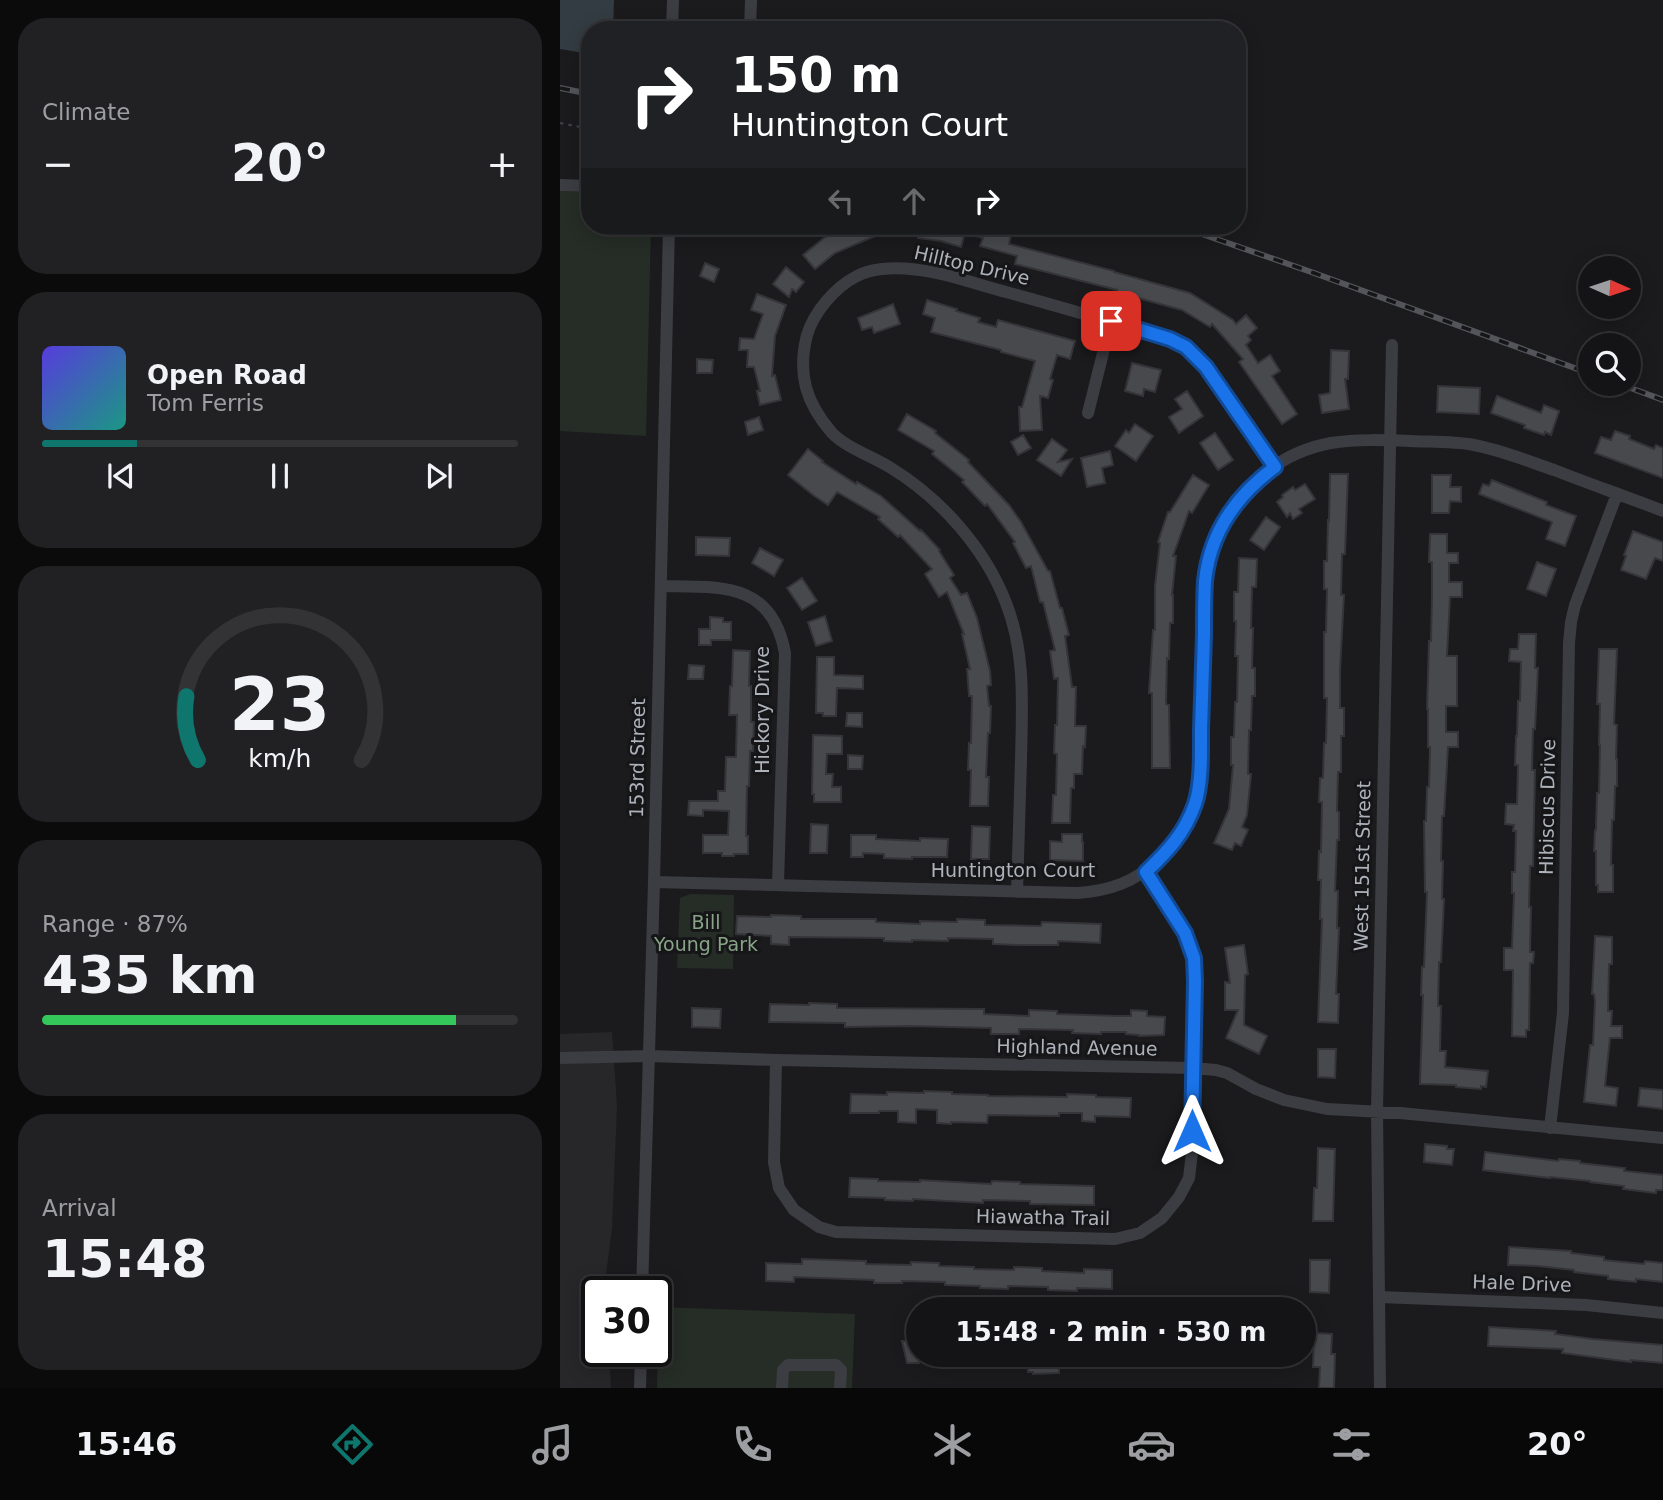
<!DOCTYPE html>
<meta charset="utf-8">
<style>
:root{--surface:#141416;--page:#212123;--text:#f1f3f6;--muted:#9d9ea1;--line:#333335;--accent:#0f766e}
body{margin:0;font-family:"DejaVu Sans",sans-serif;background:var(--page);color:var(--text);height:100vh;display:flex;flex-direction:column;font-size:26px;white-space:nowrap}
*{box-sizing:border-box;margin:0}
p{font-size:23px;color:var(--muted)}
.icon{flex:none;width:38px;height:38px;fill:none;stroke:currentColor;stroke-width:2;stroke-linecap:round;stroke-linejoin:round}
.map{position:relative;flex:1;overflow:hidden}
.sheet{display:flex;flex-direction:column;gap:18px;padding:18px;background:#0b0b0c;width:560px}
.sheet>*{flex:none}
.top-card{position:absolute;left:21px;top:21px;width:665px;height:214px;border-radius:28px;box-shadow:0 4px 18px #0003,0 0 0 2px var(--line);background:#202124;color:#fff;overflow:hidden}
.needle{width:46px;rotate:93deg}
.buttons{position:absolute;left:1018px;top:256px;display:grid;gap:14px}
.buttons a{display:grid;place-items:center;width:63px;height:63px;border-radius:50%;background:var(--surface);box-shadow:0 4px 18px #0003,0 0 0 2px var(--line);font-size:35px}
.speed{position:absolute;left:21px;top:1276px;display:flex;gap:14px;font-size:35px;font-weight:700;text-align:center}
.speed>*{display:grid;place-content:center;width:91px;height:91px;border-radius:50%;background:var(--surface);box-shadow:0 4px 18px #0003,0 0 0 2px var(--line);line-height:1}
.speed .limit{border:4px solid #111;border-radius:10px;background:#fff;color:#111}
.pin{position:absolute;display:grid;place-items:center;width:60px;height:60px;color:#fff;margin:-30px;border-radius:14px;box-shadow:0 4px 10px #0006}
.me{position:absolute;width:77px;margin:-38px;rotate:0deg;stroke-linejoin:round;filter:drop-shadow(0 0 5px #0008)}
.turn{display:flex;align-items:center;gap:24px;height:147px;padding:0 35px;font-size:32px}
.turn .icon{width:91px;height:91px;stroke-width:2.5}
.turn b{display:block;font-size:49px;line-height:60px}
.lanes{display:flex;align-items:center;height:66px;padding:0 35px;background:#0003;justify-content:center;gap:35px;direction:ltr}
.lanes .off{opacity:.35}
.big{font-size:52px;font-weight:800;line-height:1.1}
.sheet .tile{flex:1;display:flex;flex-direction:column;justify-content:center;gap:10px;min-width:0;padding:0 24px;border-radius:28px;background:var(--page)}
.sheet .dial{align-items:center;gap:0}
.dial svg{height:182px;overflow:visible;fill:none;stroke:var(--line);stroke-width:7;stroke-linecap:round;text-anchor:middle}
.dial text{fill:var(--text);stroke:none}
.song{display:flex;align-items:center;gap:21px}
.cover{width:84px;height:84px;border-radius:10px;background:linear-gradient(135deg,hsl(250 70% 55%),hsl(170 70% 35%))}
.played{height:7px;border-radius:4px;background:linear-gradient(90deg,var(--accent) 20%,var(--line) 20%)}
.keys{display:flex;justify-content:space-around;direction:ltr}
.heat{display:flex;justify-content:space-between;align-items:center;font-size:38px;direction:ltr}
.charge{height:10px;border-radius:5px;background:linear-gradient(90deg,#34c759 87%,var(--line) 0)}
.trip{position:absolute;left:346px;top:1297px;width:410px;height:70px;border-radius:35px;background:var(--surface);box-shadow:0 4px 18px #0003,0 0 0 2px var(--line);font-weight:800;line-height:70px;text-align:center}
.menu{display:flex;height:112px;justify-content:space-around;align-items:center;background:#080809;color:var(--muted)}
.menu .icon{width:49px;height:49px}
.menu .active{color:var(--accent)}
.menu b{font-size:32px;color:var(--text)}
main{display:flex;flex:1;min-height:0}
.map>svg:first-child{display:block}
.built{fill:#27272a}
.green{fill:#252d26}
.water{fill:#333c42}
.building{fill:#48494d;stroke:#353539;stroke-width:2}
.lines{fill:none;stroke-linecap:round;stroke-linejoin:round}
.path{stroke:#424449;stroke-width:2;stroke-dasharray:3.5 5;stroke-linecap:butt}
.minor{stroke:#3c3d42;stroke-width:12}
.rail-casing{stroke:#53555a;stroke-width:6}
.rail{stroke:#161618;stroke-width:3.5;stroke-dasharray:10;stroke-linecap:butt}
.route-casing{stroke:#114b97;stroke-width:18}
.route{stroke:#1a73e8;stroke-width:12}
.labels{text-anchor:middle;stroke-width:6;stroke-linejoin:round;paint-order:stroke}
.street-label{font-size:19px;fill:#aeb3bb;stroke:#161618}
.park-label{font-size:19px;fill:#87a487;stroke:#161618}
</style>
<main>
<section class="sheet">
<div class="tile"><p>Climate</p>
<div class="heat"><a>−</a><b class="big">20°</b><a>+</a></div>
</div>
<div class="tile">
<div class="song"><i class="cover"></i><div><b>Open Road</b><p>Tom Ferris</p></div></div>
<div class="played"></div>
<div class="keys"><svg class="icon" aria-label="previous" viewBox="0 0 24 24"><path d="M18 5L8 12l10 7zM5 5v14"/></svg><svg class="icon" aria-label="pause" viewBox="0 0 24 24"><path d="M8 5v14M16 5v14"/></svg><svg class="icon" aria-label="next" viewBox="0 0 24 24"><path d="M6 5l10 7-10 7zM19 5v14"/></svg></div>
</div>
<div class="tile dial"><svg viewBox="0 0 100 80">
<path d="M14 69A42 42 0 1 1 86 69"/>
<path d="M14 69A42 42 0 0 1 9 41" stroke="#0f766e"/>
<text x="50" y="56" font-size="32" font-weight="700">23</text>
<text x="50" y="72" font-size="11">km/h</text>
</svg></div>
<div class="tile"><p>Range · 87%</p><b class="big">435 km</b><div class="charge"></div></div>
<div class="tile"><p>Arrival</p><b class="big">15:48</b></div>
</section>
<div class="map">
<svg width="1103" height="1388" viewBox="0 0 1103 1388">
<rect width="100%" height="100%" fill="#1b1b1d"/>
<path class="built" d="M52 1032 57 1106 52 1229 46 1274 47 1291 37 1292V1351H49L51 1388H0V1034Z"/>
<path class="green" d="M0 191 30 192V226H91L86 436 0 431Z
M130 894 174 895 173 969 117 968 120 898Z
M99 1307 295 1314 292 1388H97Z"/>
<path class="water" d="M0 0H54L53 30H30V54L0 49Z"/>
<path class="building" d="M292 226H349L350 233 315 236 275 253 255 269 243 255 265 237Z
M359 226H414L451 235 449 244 554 271V272L630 293 673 320 676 324 686 315 697 328 688 336 691 340 686 345 698 363 710 355 720 371 712 376 737 414 722 424 679 362 683 359 652 324 650 327 622 310 556 292 557 290 455 264 457 256 420 246 423 238 405 233 401 247 381 241 358 238Z
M145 263 159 269 154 282 140 276Z
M226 267 244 282 236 292 232 289 229 297 213 284Z
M197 294 226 305 215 336 212 376 215 375 221 400 200 405 197 391H200L194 367H187L188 350H179L180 338 194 339 203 314 191 310Z
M367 300 397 309 396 311 420 318 418 322 436 327 438 320 515 341 510 359 497 355 490 379 493 380 488 398 480 396 482 430 460 431 459 407H462L475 361 441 352V350L371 332 375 318 363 314Z
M333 304 340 324 314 333 312 327 302 330 298 318Z
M771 350 789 351 788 379H785L789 409 762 413 759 395 770 393Z
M137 359 153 360 152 373H137Z
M572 363 601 370 595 392 584 389 583 396 565 391Z
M878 386 920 388 919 414 877 412Z
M627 391 643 416 619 433 609 417 622 409 615 399Z
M937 396 981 413 984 405 999 411 991 435 985 432 984 435 964 428 965 425 931 413Z
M347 414 376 431 375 433 409 460 408 462 449 505 461 522 488 571H490L500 608H502L509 635 505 636 512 687H516L515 726H526L525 747 523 746 522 774H514V788H511L510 823H492L493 795H496L497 754 494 753 495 725H497L498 678 494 679 490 651 495 650 483 602H480L471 566 466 568 453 543 455 542 427 504 425 506 402 482 404 480 372 454 374 451 338 430Z
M199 417 203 430 188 435 185 422Z
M575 424 593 436 576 461 555 446 566 430 569 433Z
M1055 431 1070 436 1069 439 1094 449 1096 445 1103 448V478L1035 453 1041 437 1051 440Z
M655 433 673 460 658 470 640 443Z
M463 435 471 448 458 455 451 442Z
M492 439 507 450 498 462 512 459 501 476 477 460Z
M248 449 263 461 262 462 296 484 297 482 321 496 360 531 361 530 380 550 379 551 394 575 390 578 401 595 407 593 417 618 430 671 431 685 427 686 429 706H431L430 733H428L426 777H429L428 806H410L411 770H408L409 743H411L412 696H409L407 669H410L402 634H404L387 592 379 597 365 574 372 569 340 535 338 537 318 519 320 517 277 492 268 505 253 495 228 475Z
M550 451 553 465 542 468 545 483 527 487 521 458Z
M770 474H788L785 554H782L781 595H784L780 670V708H784V736H781V772H778L777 811 779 812V840H777L775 891H778L777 928H779L776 994H779L778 1023 758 1022 762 919H760L761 880H758L759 851 761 852 762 802H759L760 778H763L764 743H766L767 698H764V632H766L767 589H764V561H767L768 519 769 522Z
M633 475 649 485 632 513 629 511 613 556H616L612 595H613V623H610L609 659 607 658 606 704 609 705 610 768H592V693H589L593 630H595V586L600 543 598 542 608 512H610Z
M872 475H891L890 487H901V502L890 501 889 513H872Z
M932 480 987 502 986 505 1016 516 1005 546 986 539 992 522 919 494 923 484 929 486Z
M745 484 755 499 739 509 742 513 733 519 730 513 727 517 717 502 723 497 722 495 733 487 735 490Z
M706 517 720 527 704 550 690 540Z
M1073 531 1103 542V561L1095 558 1086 579 1061 570 1066 556 1064 555Z
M870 534H887V553H898V563H889V582H902V597H890L887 656H897V706H886V732H898V747H888L884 816H882L881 861H883L882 899H884L881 962H879L878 1006H881L880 1051H886L885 1067 928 1071 926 1087 921 1086V1089L896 1087V1085L860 1084 863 995H861L862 967H864L867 892H865L864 821H866L867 787H869L870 747H868V709H867L869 641H871L872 596V562H869Z
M136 537 170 538 169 556 136 555Z
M200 548 223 560 214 576 192 563Z
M679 558 697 559 696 587H692L691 628H693L692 668H695V696H692L691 730H689L688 774H691L687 815 682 827 688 830 681 846 675 843 672 850 654 843 669 809 673 765H671V737H674L675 702H677L678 656H675L676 621H674V592H678Z
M977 562 996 569 986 596 967 589Z
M242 578 257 601 242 610 227 588Z
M265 616 272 641 256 646 248 622Z
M150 617 163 618V622H171V640H151V645H139V629H150Z
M959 634H976L975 668H978L975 729H973L972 770H975L973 866H970L969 907H971L970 952H974L973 963H970L969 1030H966V1037L952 1036 953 970H944V948H952L954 893H952V872H955L956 831H953L954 825 945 824 946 804H957L958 765H955L956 736H957L958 701H960L961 662 949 661 950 649H958Z
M1039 649H1057L1054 724 1057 725 1056 759H1057V786H1055L1054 820H1052L1051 865H1053V892H1038V885H1036V851H1034L1035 830H1036L1037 793H1039L1040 745H1039L1040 704H1037Z
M173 650 190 651 189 686H191V722H194L193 751H190L189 786H187L186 836H188V854H174V856H162V853H143V835H168L169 811 143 810V816L128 815 129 801H158V791H165L166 757H176L177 715H169L170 686H172Z
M257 657H274V675L303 676V689L277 688 276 716H263V713H256Z
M129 665 144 666 143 679H128Z
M287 713H302V727L286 726Z
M253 735 282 736V754H267L266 774H273L272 787H281V802H254V794H252Z
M288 755 303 756 302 769H288Z
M251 824 268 825 267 853H250Z
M412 826 430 827 429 859H411Z
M502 834H522V842H523V861L490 860V841L502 842Z
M291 835H316V839L360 841V838L388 839 387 857H352V859L324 858V854L303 853V857H291Z
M211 915 241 916V919H316V922L360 924V921L397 922V919L425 920V925L481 926 482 922 541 924 540 943 498 941V945H461L433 944V939L388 938V941L352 940V942L324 941V938L229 937V945L211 944V936L176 934 177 916 211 917Z
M1035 936 1052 937V964H1049L1048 1011H1052L1051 1026H1062V1038H1050L1045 1086 1058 1088 1056 1106 1024 1102 1030 1045H1033L1035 1001 1034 994H1032Z
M684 945 688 974 685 975 684 1025 707 1036 699 1054 666 1038 678 1010H665V982L670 983 665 948Z
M249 1003 277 1004V1008L424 1009V1014L469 1016V1010L497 1011V1014L558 1016H571V1010L587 1011V1016L605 1017 604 1035 579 1036V1035L566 1034V1032H541V1034L512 1033 513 1030 459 1029V1034H431V1028L350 1026 285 1027V1023L209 1022 210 1004 249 1005Z
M132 1008 161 1009 160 1028 132 1027Z
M758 1049H776L775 1078 758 1077Z
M1080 1088 1103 1090V1109L1078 1106Z
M364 1091 392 1092V1094L428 1095V1096L507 1097V1094L536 1095V1097L571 1098 570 1117 535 1116V1122L522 1121V1113H499V1116L428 1115 427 1123 391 1122V1124L377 1123V1110L356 1109V1123L338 1122V1111H319V1113H290L291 1094 327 1095V1092L364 1093Z
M865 1144 887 1146V1149H894L892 1165 864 1162Z
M758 1148 775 1149 773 1221H753L754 1188H757Z
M925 1152 998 1161 999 1159 1020 1161V1163L1065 1168 1064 1171 1103 1175V1190H1096V1193L1063 1189 1064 1186 1030 1182V1181L990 1177V1178L923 1170Z
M290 1178 318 1179V1181L360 1182V1180L431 1184 432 1181 460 1182V1184L534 1186V1205L470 1204V1201L423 1200V1203L353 1199V1201L325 1200V1198L289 1197Z
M949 1247 1011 1251V1253L1044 1257V1260L1084 1264 1085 1261 1103 1263V1282L1076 1279V1282L1048 1279V1276L1014 1272V1270L977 1266 948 1265Z
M242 1259 306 1261V1264L351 1265V1262L379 1263V1266L414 1267V1269L454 1270V1267L482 1268V1271L524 1273V1269L552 1270V1289L517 1288V1291L488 1290V1287L448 1286V1289L420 1288V1286L385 1285V1282L342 1281V1283H314V1280L234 1277V1282L206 1281V1263L242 1264Z
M750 1260H770L769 1293 750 1292Z
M929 1327 996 1331 995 1334 1033 1339 1103 1345V1363L1071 1360V1362L1002 1353 1003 1349 928 1346Z
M754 1333 772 1334 771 1354H775L774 1388H759L760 1367H753Z
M342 1341H359V1363H347Z
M396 1354H499V1373L473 1374V1372H468V1367L397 1364Z"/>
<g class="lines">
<path class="path" d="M0 123 30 129"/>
<path class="minor" d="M112 30 113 0
M190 30 191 0
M0 185 30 186
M528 413 551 321
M101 586C160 587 212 581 225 653L218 884
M94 882 517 893C549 891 575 882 598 860 615 844 628 825 635 803 642 782 641 757 641 735 642 702 643 668 644 635 644 616 643 596 646 577 655 511 705 455 771 443 797 439 824 440 850 441 871 442 893 441 914 445 941 450 968 461 994 470 1030 484 1067 497 1103 511
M457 892C458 848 460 804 461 760 462 707 466 653 446 603 425 548 380 498 331 468 312 456 288 449 272 433 246 403 237 374 247 335 254 312 275 287 297 276 304 272 314 270 322 269 362 264 408 282 446 292 501 307 555 323 610 339L626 347 646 367 715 467
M0 1058 89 1056 216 1060 633 1068 656 1070 667 1073 696 1089 724 1100 767 1109 840 1113 1103 1138
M216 1060 214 1162 219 1188 234 1210 259 1227 276 1232 555 1239 580 1233 602 1218 619 1197 629 1178 632 1152 635 981 634 958 625 933 586 872
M990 1128 1003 1013 1009 643 1011 622 1015 605 1057 494
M82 1292 94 882 109 226
M820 1297 1026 1305 1103 1313
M80 1388 81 1351
M222 1388 223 1370 228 1365H276L281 1370 280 1388
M820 1388 817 1111 832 345"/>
<defs>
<path id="rail" d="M0 88 30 94
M619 226 754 273 1031 374
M1057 383 1103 400"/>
</defs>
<use href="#rail" class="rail-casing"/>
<use href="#rail" class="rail"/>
</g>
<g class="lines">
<defs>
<path id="route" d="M551 321 610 339 626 347 646 367 715 467C677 495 650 533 645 581 644 599 644 616 644 634 643 666 642 698 641 730 641 752 642 783 635 804 625 833 608 851 586 872L625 933 634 958 635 981 632 1131"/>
</defs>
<use href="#route" class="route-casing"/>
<use href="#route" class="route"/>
</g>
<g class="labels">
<g class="street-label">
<text transform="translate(412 265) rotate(13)" y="7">Hilltop Drive</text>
<text transform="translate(202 710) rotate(-90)" y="7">Hickory Drive</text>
<text transform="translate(77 758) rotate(-89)" y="7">153rd Street</text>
<text transform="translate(987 807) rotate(-89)" y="7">Hibiscus Drive</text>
<text transform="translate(802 866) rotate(-89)" y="7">West 151st Street</text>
<text x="453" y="877">Huntington Court</text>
<text transform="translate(517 1047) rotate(1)" y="7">Highland Avenue</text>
<text transform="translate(483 1217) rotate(1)" y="7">Hiawatha Trail</text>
<text transform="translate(962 1283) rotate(2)" y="7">Hale Drive</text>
</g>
<g class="park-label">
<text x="146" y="929">Bill<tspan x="146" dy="22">Young Park</tspan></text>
</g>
</g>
</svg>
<div class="buttons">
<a><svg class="needle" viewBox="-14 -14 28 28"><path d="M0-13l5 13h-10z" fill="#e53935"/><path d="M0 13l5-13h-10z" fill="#9d9ea1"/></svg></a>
<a><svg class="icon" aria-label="search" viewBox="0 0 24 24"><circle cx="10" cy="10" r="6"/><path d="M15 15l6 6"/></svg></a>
</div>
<div class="speed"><div class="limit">30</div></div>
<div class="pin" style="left:551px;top:321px;background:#d93025"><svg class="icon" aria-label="arrive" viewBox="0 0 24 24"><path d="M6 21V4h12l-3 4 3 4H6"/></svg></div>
<svg class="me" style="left:632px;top:1131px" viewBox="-20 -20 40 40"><path d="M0-17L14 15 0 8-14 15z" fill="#1a73e8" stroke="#fff" stroke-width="4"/></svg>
<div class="trip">15:48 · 2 min · 530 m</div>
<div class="top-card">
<div class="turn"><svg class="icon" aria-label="right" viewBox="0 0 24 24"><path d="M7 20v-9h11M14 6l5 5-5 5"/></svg><div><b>150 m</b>Huntington Court</div></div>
<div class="lanes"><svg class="icon off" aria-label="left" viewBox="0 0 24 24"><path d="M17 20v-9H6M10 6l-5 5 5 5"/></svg><svg class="icon off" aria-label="ahead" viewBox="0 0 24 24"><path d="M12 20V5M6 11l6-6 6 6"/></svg><svg class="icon" aria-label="right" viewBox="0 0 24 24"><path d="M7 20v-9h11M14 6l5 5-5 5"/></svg></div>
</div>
</div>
</main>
<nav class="menu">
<b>15:46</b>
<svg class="icon active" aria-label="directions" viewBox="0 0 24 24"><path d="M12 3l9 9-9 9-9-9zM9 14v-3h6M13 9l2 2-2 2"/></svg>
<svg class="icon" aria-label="music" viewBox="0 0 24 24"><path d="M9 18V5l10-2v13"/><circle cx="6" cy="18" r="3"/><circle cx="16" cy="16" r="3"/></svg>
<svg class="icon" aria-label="phone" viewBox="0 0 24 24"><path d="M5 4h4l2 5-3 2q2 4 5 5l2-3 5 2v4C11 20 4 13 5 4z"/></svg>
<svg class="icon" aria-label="climate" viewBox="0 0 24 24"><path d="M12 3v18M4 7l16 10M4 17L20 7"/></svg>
<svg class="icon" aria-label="car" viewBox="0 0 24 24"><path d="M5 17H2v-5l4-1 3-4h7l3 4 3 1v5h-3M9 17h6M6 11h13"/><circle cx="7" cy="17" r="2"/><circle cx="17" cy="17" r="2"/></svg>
<svg class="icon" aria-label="filters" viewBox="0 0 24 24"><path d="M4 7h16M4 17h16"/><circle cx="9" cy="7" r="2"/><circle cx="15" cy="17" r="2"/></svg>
<b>20°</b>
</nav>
